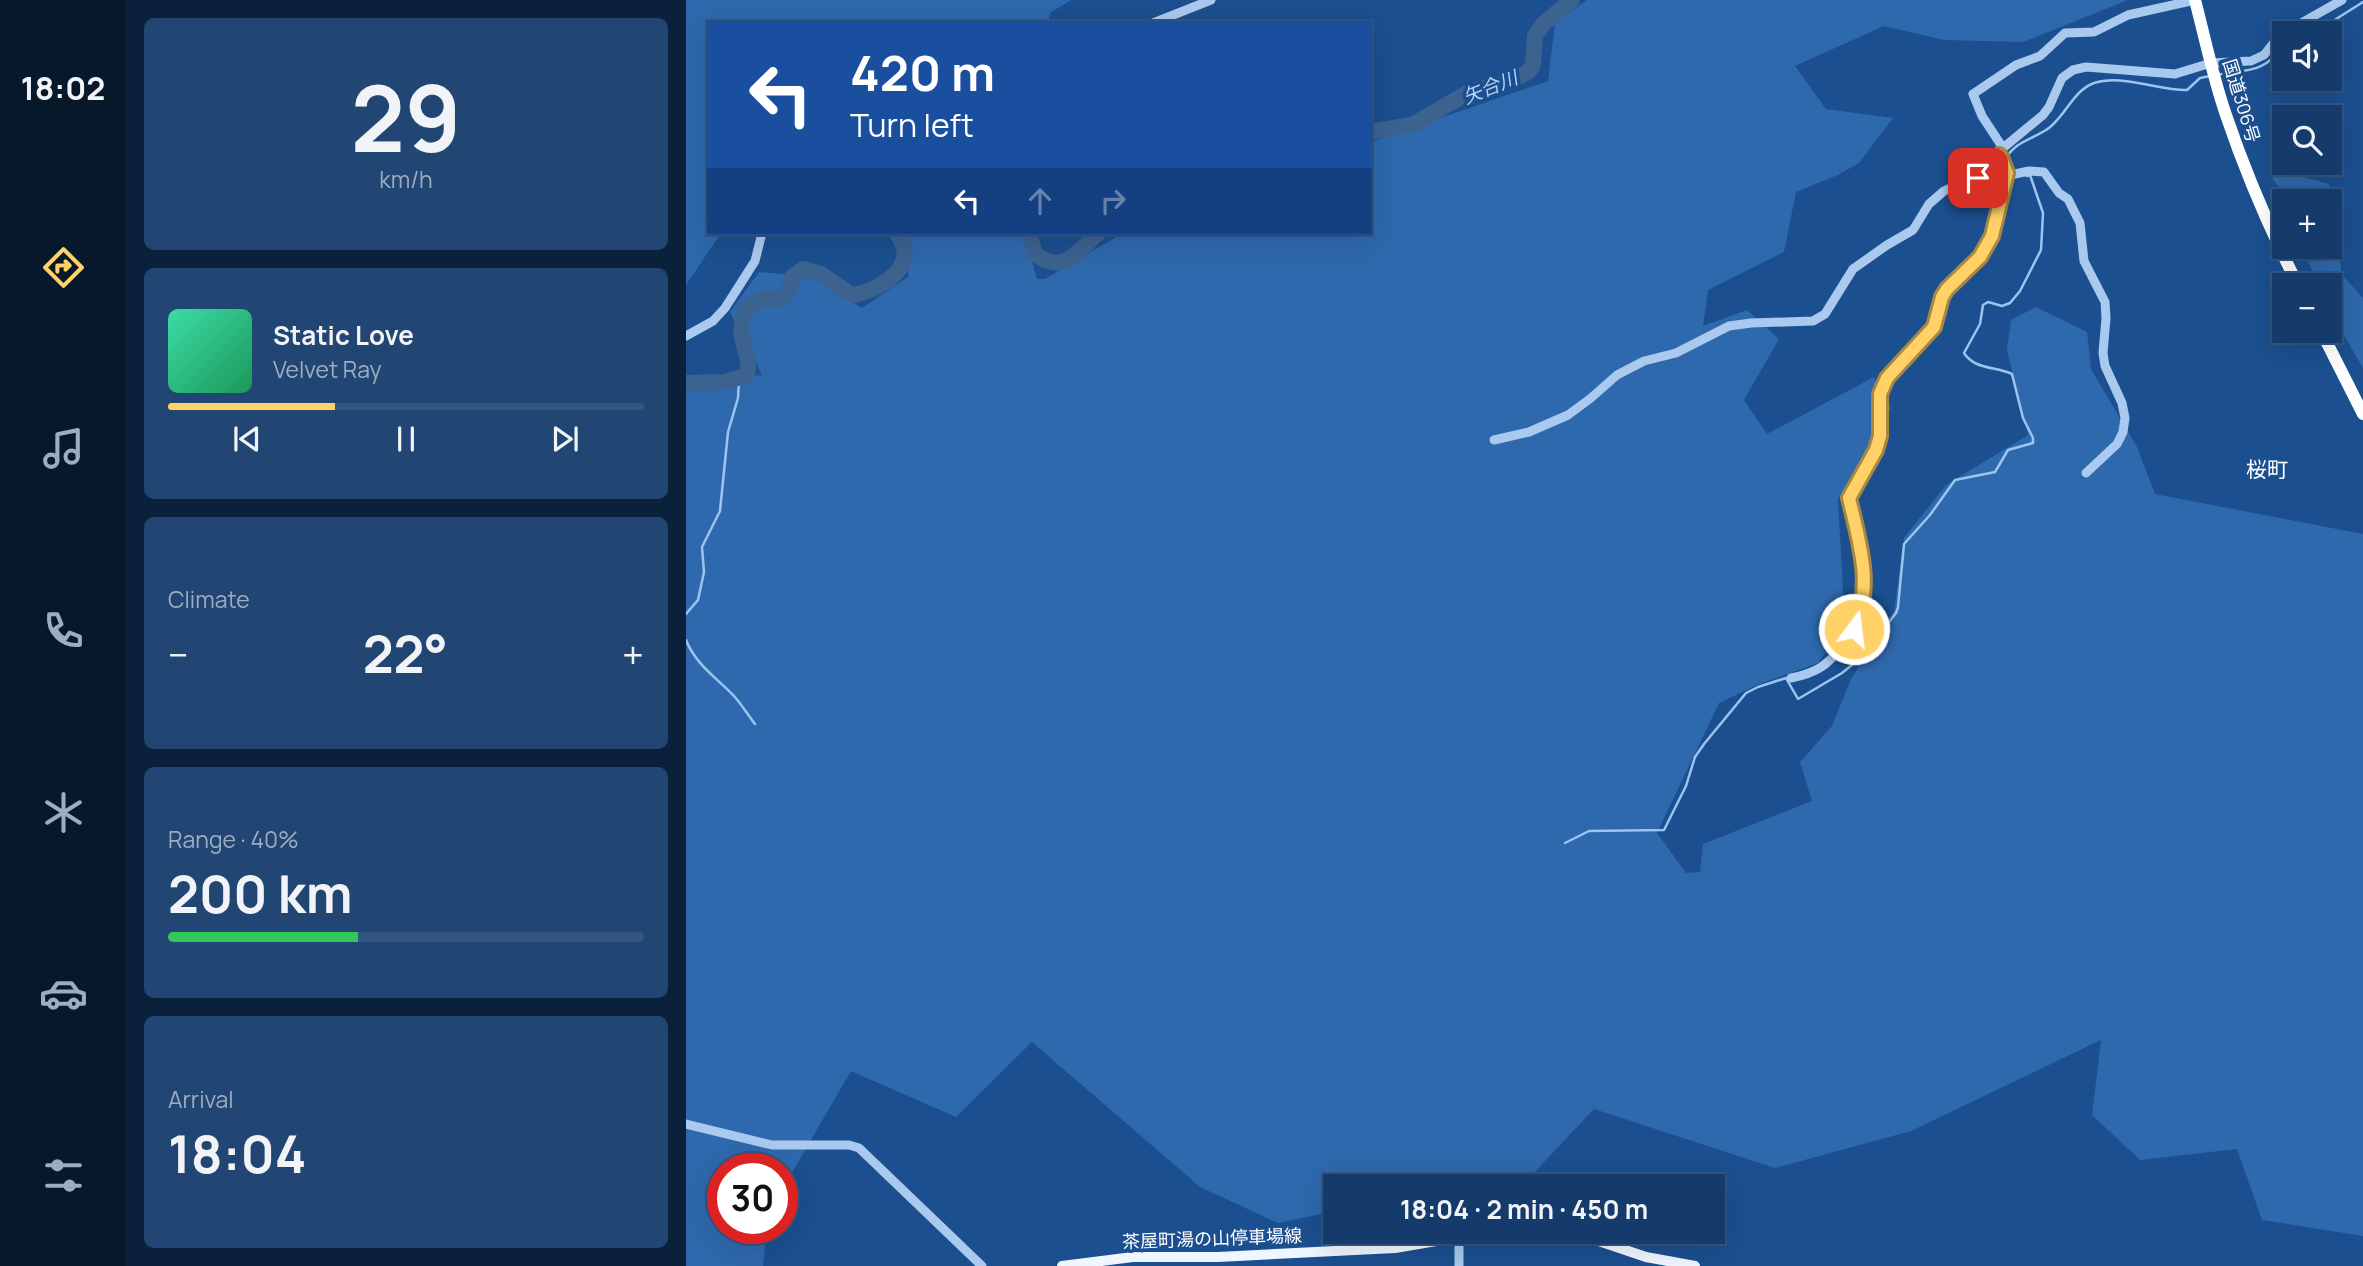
<!DOCTYPE html>
<meta charset="utf-8">
<style>
:root{--surface:#143b6b;--page:#214673;--text:#f1f3f6;--muted:#9dadc1;--line:#33557e;--accent:#ffd166}
body{margin:0;font-family:Manrope,"Noto Sans JP",sans-serif;background:var(--page);color:var(--text);height:100vh;display:flex;flex-direction:column;font-size:26px;white-space:nowrap}
*{box-sizing:border-box;margin:0}
p{font-size:23px;color:var(--muted)}
.icon{flex:none;width:38px;height:38px;fill:none;stroke:currentColor;stroke-width:2;stroke-linecap:round;stroke-linejoin:round}
.map{position:relative;flex:1;overflow:hidden}
.side{display:flex;flex-direction:column;gap:18px;padding:18px;background:#0b203b;width:560px}
.side>*{flex:none}
.top-card{position:absolute;left:21px;top:21px;width:665px;height:214px;border-radius:0px;box-shadow:0 7px 28px #0002,0 0 0 2px var(--line);background:#1a4fa0;color:#fff;overflow:hidden}
.fabs{position:absolute;left:1586px;top:21px;display:grid;gap:14px}
.fabs a{display:grid;place-items:center;width:70px;height:70px;border-radius:0px;background:var(--surface);box-shadow:0 7px 28px #0002,0 0 0 2px var(--line);font-size:35px}
.speed{position:absolute;left:21px;top:1153px;display:flex;gap:14px;font-size:35px;font-weight:700;text-align:center}
.speed>*{display:grid;place-content:center;width:91px;height:91px;border-radius:50%;background:var(--surface);box-shadow:0 7px 28px #0002,0 0 0 2px var(--line);line-height:1}
.speed .limit{border:10px solid #d22;background:#fff;color:#111}
.pin{position:absolute;display:grid;place-items:center;width:60px;height:60px;color:#fff;margin:-30px;border-radius:14px;box-shadow:0 4px 10px #0006}
.me{position:absolute;width:77px;margin:-38px;rotate:15deg;stroke-linejoin:round;filter:drop-shadow(0 0 5px #0008)}
.turn{display:flex;align-items:center;gap:24px;height:147px;padding:0 28px;font-size:32px}
.turn .icon{width:91px;height:91px;stroke-width:2.5}
.turn b{display:block;font-size:49px;line-height:60px}
.lanes{display:flex;align-items:center;height:66px;padding:0 28px;background:#0003;justify-content:center;gap:35px;direction:ltr}
.lanes .off{opacity:.35}
.big{font-size:52px;font-weight:700;line-height:1.1}
.side .widget{flex:1;display:flex;flex-direction:column;justify-content:center;gap:10px;min-width:0;padding:0 24px;border-radius:10px;background:var(--page)}
.side .dial{align-items:center;gap:0}
.dial b{font-size:91px;line-height:1}
.song{display:flex;align-items:center;gap:21px}
.cover{width:84px;height:84px;border-radius:10px;background:linear-gradient(135deg,hsl(160 70% 55%),hsl(150 70% 35%))}
.played{height:7px;border-radius:4px;background:linear-gradient(90deg,var(--accent) 35%,var(--line) 35%)}
.keys{display:flex;justify-content:space-around;direction:ltr}
.heat{display:flex;justify-content:space-between;align-items:center;font-size:38px;direction:ltr}
.charge{height:10px;border-radius:5px;background:linear-gradient(90deg,#34c759 40%,var(--line) 0)}
.trip{position:absolute;left:637px;top:1174px;width:402px;height:70px;border-radius:0px;background:var(--surface);box-shadow:0 7px 28px #0002,0 0 0 2px var(--line);font-weight:700;line-height:70px;text-align:center}
main{display:flex;flex:1;min-height:0}
.menu{display:flex;flex-direction:column;width:126px;justify-content:space-around;align-items:center;background:#08182b;color:var(--muted)}
.menu .icon{width:49px;height:49px}
.menu .selected{color:var(--accent)}
.menu b{font-size:32px;color:var(--text)}
.map>svg:first-child{display:block}
.green{fill:#2e69ad}
.lines{fill:none;stroke-linecap:round;stroke-linejoin:round}
.stream{stroke:#9cc4f0;stroke-width:2.5}
.river{stroke:#3c6290;stroke-width:16}
.minor{stroke:#a9c9ee;stroke-width:9}
.major{stroke:#f0f6ff;stroke-width:10}
.highway{stroke:#fff;stroke-width:12}
.route-casing{stroke:#a68842;stroke-width:18}
.route{stroke:#ffd166;stroke-width:12}
.labels{text-anchor:middle;stroke-width:7;stroke-linejoin:round;paint-order:stroke}
.street-label{font-size:18px;fill:#fff;stroke:#1b4f8f}
.water-label{font-size:19px;font-style:italic;fill:#b5d3f5;stroke:#1b4f8f}
.quarter-label{font-size:21px;fill:#fff;stroke:#1b4f8f}
</style>
<main>
<nav class="menu">
<b>18:02</b>
<svg class="icon selected" aria-label="directions" viewBox="0 0 24 24"><path d="M12 3l9 9-9 9-9-9zM9 14v-3h6M13 9l2 2-2 2"/></svg>
<svg class="icon" aria-label="music" viewBox="0 0 24 24"><path d="M9 18V5l10-2v13"/><circle cx="6" cy="18" r="3"/><circle cx="16" cy="16" r="3"/></svg>
<svg class="icon" aria-label="phone" viewBox="0 0 24 24"><path d="M5 4h4l2 5-3 2q2 4 5 5l2-3 5 2v4C11 20 4 13 5 4z"/></svg>
<svg class="icon" aria-label="climate" viewBox="0 0 24 24"><path d="M12 3v18M4 7l16 10M4 17L20 7"/></svg>
<svg class="icon" aria-label="car" viewBox="0 0 24 24"><path d="M5 17H2v-5l4-1 3-4h7l3 4 3 1v5h-3M9 17h6M6 11h13"/><circle cx="7" cy="17" r="2"/><circle cx="17" cy="17" r="2"/></svg>
<svg class="icon" aria-label="filters" viewBox="0 0 24 24"><path d="M4 7h16M4 17h16"/><circle cx="9" cy="7" r="2"/><circle cx="15" cy="17" r="2"/></svg>
</nav>
<section class="side">
<div class="widget dial"><b>29</b><p>km/h</p></div>
<div class="widget">
<div class="song"><i class="cover"></i><div><b>Static Love</b><p>Velvet Ray</p></div></div>
<div class="played"></div>
<div class="keys"><svg class="icon" aria-label="previous" viewBox="0 0 24 24"><path d="M18 5L8 12l10 7zM5 5v14"/></svg><svg class="icon" aria-label="pause" viewBox="0 0 24 24"><path d="M8 5v14M16 5v14"/></svg><svg class="icon" aria-label="next" viewBox="0 0 24 24"><path d="M6 5l10 7-10 7zM19 5v14"/></svg></div>
</div>
<div class="widget"><p>Climate</p>
<div class="heat"><a>−</a><b class="big">22°</b><a>+</a></div>
</div>
<div class="widget"><p>Range · 40%</p><b class="big">200 km</b><div class="charge"></div></div>
<div class="widget"><p>Arrival</p><b class="big">18:04</b></div>
</section>
<div class="map">
<svg width="1677" height="1266" viewBox="0 0 1677 1266">
<rect width="100%" height="100%" fill="#1b4f8f"/>
<path class="green" d="M0 0H385L364 13 362 23H23V233H35L0 285Z
M901 0H1442L1337 42 1258 40 1198 26 1109 66 1140 109 1207 118 1173 163 1152 175 1110 192 1098 252 1022 290 1017 326 1061 310 1093 339 1058 400 1081 434 1188 377 1205 408 1152 499 1159 625 1132 663 1071 685 1033 703 971 833 1000 873 1014 872 1017 844 1126 801 1114 762 1146 726 1165 679 1208 611 1218 538 1260 485 1342 435 1321 350 1325 320 1350 307 1401 332 1405 369 1451 447 1469 494 1677 534V1236L1576 1220 1551 1149 1454 1160 1406 1115 1415 1040 1225 1131 1089 1168 908 1109 841 1180 791 1186H649V1211L592 1223 514 1187 346 1042 270 1117 165 1071 96 1190V1169H37V1228L81 1229 77 1266H0V384L76 375 44 312 73 272 124 276 176 308 222 277 223 233H338L351 279H359L437 233H684V142L862 81 869 23Z
M1588 169 1643 184 1656 275 1677 298V368L1652 325 1643 320V285H1634L1615 249V247H1643V201H1607L1587 180Z"/>
<g class="lines">
<path class="stream" d="M1628 33 1677 2
M1530 75C1563 69 1576 74 1598 46
M1319 159C1331 140 1346 140 1363 128 1376 118 1383 102 1395 91 1420 67 1470 91 1501 90L1514 78 1524 76
M1315 164 1310 177 1317 178
M0 614 12 600 18 572 16 547 34 511 42 432 52 398 53 379
M0 640C10 665 31 678 48 696 56 705 62 715 69 724
M879 843 903 831 978 830 1000 786 1009 757 1018 744 1060 693 1072 687 1100 678 1112 699 1156 673 1177 656 1210 613 1212 607 1218 544 1244 515 1269 480 1309 472 1322 450 1347 443V438L1337 418 1326 374C1309 366 1289 370 1278 353L1294 324 1297 305 1302 302 1316 306 1324 303 1334 291 1355 250 1357 213 1344 175 1341 176"/>
<path class="river" d="M684 132 728 124 783 92 825 81 842 72 847 65 849 36 857 24 886 0
M343 233 349 254C378 276 392 251 412 233
M0 383 39 382 61 375C67 351 46 339 61 307L78 298 89 300 97 298 103 290 106 277 117 269 135 274 166 295C187 292 223 275 218 248 217 243 213 237 211 233"/>
<path class="minor" d="M467 23 525 0
M1317 148 1296 116 1287 94 1330 65 1354 56 1379 33 1408 32 1442 15 1509 0
M1321 173 1324 175 1343 171 1358 172 1373 193 1382 199 1394 223 1398 261 1419 302 1420 318 1417 353 1419 366 1436 403 1439 418 1437 432 1431 444 1400 473
M0 336 27 321 39 308 69 261 76 233
M808 440 843 432 882 415 905 398 931 375 958 361 990 353 1043 326 1065 323 1127 321 1139 314 1167 269 1201 245 1227 230 1243 204 1258 191 1283 179 1300 174 1317 148 1357 115 1363 107 1376 78 1387 70 1400 67 1489 74 1525 63 1565 61 1578 55 1594 35 1656 0
M1105 678C1131 673 1142 665 1158 644 1164 635 1171 626 1174 616 1186 578 1172 535 1163 498L1190 450 1194 436V394L1201 378 1240 338 1248 327 1256 297 1294 257 1306 236 1321 173 1313 155
M0 1124 86 1145H163L173 1148 296 1266
M773 1266V1237"/>
<path class="major" d="M886 1232 960 1257 1009 1266
M376 1266 447 1257H532L709 1248 803 1232"/>
<path class="highway" d="M1509 0C1519 38 1527 78 1540 115 1560 174 1584 230 1612 285
M1635 331 1677 414"/>
</g>
<g class="lines">
<defs>
<path id="route" d="M1168 629C1188 587 1173 541 1163 498L1190 450 1194 436V394L1201 378 1248 327 1256 297 1261 289 1294 257 1306 236 1321 173 1315 157 1313 155 1304 171 1292 178"/>
</defs>
<use href="#route" class="route-casing"/>
<use href="#route" class="route"/>
</g>
<g class="labels">
<g class="street-label">
<text transform="translate(1555 101) rotate(73)" y="6">国道306号</text>
<text transform="translate(526 1239) rotate(-2)" y="6">茶屋町湯の山停車場線</text>
</g>
<g class="water-label">
<text transform="translate(804 87) rotate(-22)" y="7">矢合川</text>
</g>
<g class="quarter-label">
<text x="1581" y="477">桜町</text>
</g>
</g>
</svg>
<div class="fabs">
<a><svg class="icon" aria-label="sound" viewBox="0 0 24 24"><path d="M4 9h4l5-4v14l-5-4H4zM17 9q2 3 0 6"/></svg></a>
<a><svg class="icon" aria-label="search" viewBox="0 0 24 24"><circle cx="10" cy="10" r="6"/><path d="M15 15l6 6"/></svg></a>
<a>+</a>
<a>−</a>
</div>
<div class="speed"><div class="limit">30</div></div>
<div class="pin" style="left:1292px;top:178px;background:#d93025"><svg class="icon" aria-label="arrive" viewBox="0 0 24 24"><path d="M6 21V4h12l-3 4 3 4H6"/></svg></div>
<svg class="me" style="left:1168px;top:629px" viewBox="-20 -20 40 40"><circle r="17" fill="#ffd166" stroke="#fff" stroke-width="3"/><path d="M0-11L8 9 0 5-8 9z" fill="#fff"/></svg>
<div class="trip">18:04 · 2 min · 450 m</div>
<div class="top-card">
<div class="turn"><svg class="icon" aria-label="left" viewBox="0 0 24 24"><path d="M17 20v-9H6M10 6l-5 5 5 5"/></svg><div><b>420 m</b>Turn left</div></div>
<div class="lanes"><svg class="icon" aria-label="left" viewBox="0 0 24 24"><path d="M17 20v-9H6M10 6l-5 5 5 5"/></svg><svg class="icon off" aria-label="ahead" viewBox="0 0 24 24"><path d="M12 20V5M6 11l6-6 6 6"/></svg><svg class="icon off" aria-label="right" viewBox="0 0 24 24"><path d="M7 20v-9h11M14 6l5 5-5 5"/></svg></div>
</div>
</div>
</main>
